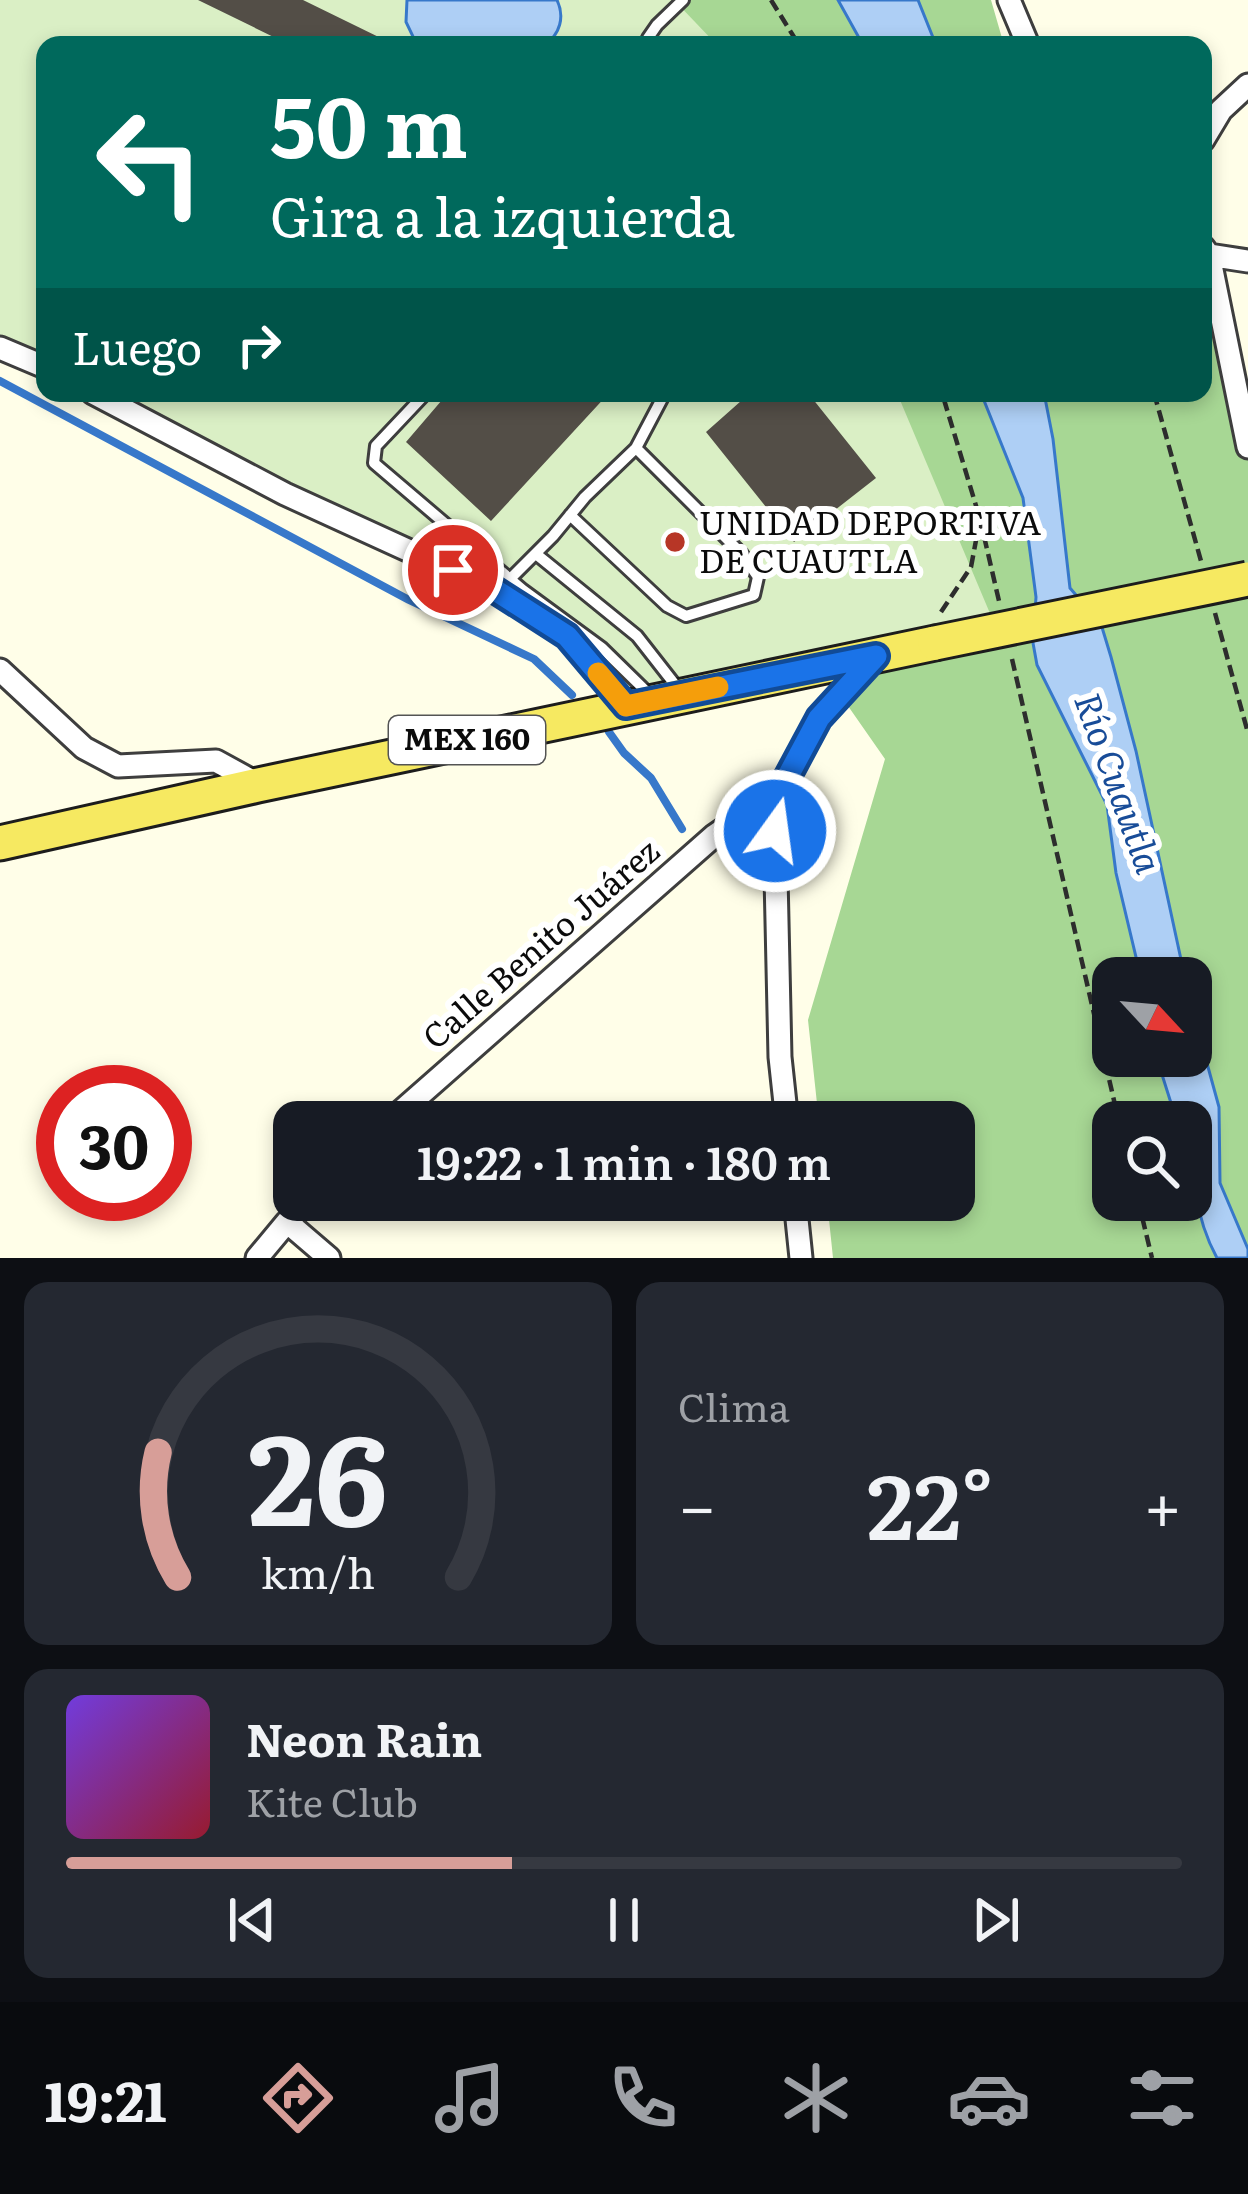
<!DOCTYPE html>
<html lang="es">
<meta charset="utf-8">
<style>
:root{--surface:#171b24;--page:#242831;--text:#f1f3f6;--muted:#9ea1a6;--line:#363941;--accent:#d79e98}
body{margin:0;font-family:Literata,serif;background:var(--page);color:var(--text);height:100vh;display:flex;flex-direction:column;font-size:45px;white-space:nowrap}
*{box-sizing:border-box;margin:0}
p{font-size:39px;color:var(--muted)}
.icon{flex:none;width:66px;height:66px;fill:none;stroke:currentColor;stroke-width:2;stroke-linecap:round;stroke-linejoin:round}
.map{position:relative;height:1258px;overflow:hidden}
.panel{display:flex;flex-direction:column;gap:24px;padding:24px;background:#0d0f14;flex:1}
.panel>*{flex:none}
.banner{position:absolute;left:36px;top:36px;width:1176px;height:366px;border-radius:24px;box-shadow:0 6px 18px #0003;background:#00695c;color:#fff;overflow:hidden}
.needle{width:78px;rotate:116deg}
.controls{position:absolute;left:1092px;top:957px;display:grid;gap:24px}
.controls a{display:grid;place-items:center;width:120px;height:120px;border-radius:24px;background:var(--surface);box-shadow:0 6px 18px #0003;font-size:60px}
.speed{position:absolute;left:36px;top:1065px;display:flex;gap:24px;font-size:60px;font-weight:700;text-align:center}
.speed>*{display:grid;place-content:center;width:156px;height:156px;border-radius:50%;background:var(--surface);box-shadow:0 6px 18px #0003;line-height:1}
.speed .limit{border:18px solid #d22;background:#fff;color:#111}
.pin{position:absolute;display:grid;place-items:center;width:102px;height:102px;color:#fff;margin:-51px;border:6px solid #fff;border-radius:50%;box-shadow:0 3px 12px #0007}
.me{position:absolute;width:132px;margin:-66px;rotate:14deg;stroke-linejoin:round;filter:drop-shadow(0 0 9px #0008)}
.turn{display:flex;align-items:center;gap:42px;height:252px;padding:0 36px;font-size:54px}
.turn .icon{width:156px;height:156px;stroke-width:2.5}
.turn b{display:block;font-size:84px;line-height:102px}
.then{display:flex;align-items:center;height:114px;padding:0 36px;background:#0003;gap:24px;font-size:45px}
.big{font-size:90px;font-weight:600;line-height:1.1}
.panel .card{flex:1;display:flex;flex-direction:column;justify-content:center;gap:18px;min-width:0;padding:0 42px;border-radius:24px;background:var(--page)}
.panel .dial{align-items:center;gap:0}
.dial svg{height:312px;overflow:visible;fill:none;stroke:var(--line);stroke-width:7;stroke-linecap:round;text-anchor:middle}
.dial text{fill:var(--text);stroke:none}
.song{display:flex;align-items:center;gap:36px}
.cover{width:144px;height:144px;border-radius:18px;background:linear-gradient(135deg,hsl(260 70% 55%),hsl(350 70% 35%))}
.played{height:12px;border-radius:6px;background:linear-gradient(90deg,var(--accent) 40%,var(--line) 40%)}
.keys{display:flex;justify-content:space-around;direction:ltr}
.heat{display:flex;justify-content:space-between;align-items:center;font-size:66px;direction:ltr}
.panel .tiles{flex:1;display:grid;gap:24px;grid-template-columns:1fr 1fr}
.card:last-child{grid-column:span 2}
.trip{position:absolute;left:273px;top:1101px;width:702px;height:120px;border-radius:24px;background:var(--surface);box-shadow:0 6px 18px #0003;font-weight:600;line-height:120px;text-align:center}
.dock{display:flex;height:192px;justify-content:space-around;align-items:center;background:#090b0e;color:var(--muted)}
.dock .icon{width:84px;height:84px}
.dock .on{color:var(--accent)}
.dock b{font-size:54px;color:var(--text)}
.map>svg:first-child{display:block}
.forest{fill:#a7d794;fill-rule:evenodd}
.pitch{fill:#daefc5}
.water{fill:#aecff5;stroke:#3778ca;stroke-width:3}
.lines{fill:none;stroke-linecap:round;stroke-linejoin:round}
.stream{stroke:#3778ca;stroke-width:8}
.building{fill:#534e47}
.lane-casing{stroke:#3e3e3e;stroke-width:16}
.street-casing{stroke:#3e3e3e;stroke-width:27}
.primary-casing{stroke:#1c1c1c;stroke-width:39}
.path{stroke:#2d2d2d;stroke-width:4.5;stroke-dasharray:12 6;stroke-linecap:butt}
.lane{stroke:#fff;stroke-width:10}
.street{stroke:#fff;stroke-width:21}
.primary{stroke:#f6e961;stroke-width:33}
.primary-bridge-casing{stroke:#1c1c1c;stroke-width:39;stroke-linecap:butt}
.primary-bridge{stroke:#f6e961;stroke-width:33}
.route-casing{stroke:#114b97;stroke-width:30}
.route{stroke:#1a73e8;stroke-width:21}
.slow{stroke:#f59e0b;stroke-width:21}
.poi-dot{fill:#b73626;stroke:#fff;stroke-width:4.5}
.labels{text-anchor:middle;stroke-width:12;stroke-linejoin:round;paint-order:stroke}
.shield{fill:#fff;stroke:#545454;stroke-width:3}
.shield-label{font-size:30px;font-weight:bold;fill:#0b0b0b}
.poi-label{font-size:33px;fill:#0b0b0b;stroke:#fff;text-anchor:start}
.street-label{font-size:33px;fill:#0b0b0b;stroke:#fff}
.water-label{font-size:36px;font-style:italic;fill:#184c98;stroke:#fff}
</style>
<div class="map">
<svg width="1248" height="1258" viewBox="0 0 1248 1258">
<rect width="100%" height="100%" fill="#fffee8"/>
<path class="forest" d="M673 0H991L1004 45H681Z
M1203 257 1248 447V1258H833L827 1200H954V1122H819L808 1020 885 759 758 577 816 393H1203ZM1113 978H1191V1056H1113ZM1113 1122H1191V1200H1113Z"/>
<path class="pitch" d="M0 0H674L717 45H45V367L0 349Z
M93 393H897L997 630 626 706 567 636Z"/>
<path class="water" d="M407 0H557C565 17 560 34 545 45H417L406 22Z
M838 0H918L936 45H863Z
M981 393H1044L1053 439 1070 588 1101 624 1111 657 1136 751 1185 978H1141L1116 873 1107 805 1037 665 1033 643 1036 597 1023 498Z
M1191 1005 1219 1107 1220 1183 1248 1249V1258H1217C1194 1216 1191 1169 1191 1122H1177L1158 1062 1157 1056H1191Z"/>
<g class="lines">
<path class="stream" d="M0 381 409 600 534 659 572 695
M609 732 624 753 651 778 682 829"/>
</g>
<path class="building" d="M198 0H303L395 45H290Z
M448 393H609L491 521 406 442Z
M750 393H808L876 478 794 542 706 432Z"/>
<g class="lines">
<defs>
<path id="lane" d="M649 45 648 38 657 25 683 0
M426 393 376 446 374 463 523 590 602 648 649 694
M570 515 667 606 686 616 754 595 758 577 742 554 636 448
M536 554 637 636 680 691
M510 579 553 536 585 497 636 448 665 393"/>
<path id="street" d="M1009 0 1028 45
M1203 140 1221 110 1248 85
M1203 247 1209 255 1248 447
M1203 257 1209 255 1248 261
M0 348 45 367
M93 393 285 494 495 590 567 636 626 706
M0 670 84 748 118 766 216 761 258 784
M781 789 775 831 780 1057 787 1122
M389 1122 715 835 781 789 819 719 875 658
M795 1200 801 1258
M287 1222 329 1258
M257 1258 287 1222 309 1200"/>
<path id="primary" d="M0 843 258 785 935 643"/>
</defs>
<use href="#lane" class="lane-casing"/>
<use href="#street" class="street-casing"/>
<use href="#primary" class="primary-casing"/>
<path class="path" d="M771 0 799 45
M1154 393 1201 561
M980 519 999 601
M941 612 971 567 980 519 942 393
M1215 613 1248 733
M1012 659 1119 1122
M1138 1200 1152 1258"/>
<use href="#lane" class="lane"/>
<use href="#street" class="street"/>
<use href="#primary" class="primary"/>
<defs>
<path id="primary-bridge" d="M935 643 1248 579"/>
</defs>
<use href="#primary-bridge" class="primary-bridge-casing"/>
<use href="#primary-bridge" class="primary-bridge"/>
</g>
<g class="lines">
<defs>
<path id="route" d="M453 570 495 590 567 636 626 706 876 656 819 718 781 789 775 831"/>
</defs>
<use href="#route" class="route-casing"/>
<use href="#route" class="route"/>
<path class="slow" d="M598 673 626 706 718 687"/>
</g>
<circle class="poi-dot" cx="675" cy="542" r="12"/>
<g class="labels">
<rect class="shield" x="389" y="716" width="156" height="48" rx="9"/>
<g class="shield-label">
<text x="467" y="750">MEX 160</text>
</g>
<g class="poi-label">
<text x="699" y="535">UNIDAD DEPORTIVA<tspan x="699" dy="38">DE CUAUTLA</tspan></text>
</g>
<g class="street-label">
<text transform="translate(541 944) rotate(-41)" y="12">Calle Benito Juárez</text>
</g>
<g class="water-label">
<text transform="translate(1118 783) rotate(70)" y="13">Río Cuautla</text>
</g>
</g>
</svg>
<div class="controls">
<a><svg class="needle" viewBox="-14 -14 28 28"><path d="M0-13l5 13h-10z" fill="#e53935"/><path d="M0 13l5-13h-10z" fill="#9ea1a6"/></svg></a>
<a><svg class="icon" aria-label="search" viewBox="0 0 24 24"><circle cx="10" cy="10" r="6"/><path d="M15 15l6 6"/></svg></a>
</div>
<div class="speed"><div class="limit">30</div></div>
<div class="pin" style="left:453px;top:570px;background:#d93025"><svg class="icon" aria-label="arrive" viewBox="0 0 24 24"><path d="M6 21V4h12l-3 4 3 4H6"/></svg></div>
<svg class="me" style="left:775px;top:831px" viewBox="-20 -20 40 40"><circle r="17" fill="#1a73e8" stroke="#fff" stroke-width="3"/><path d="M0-11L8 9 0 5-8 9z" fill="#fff"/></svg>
<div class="trip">19:22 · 1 min · 180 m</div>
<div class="banner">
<div class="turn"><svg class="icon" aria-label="left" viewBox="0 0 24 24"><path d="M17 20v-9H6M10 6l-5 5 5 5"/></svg><div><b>50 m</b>Gira a la izquierda</div></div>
<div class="then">Luego<svg class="icon" aria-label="right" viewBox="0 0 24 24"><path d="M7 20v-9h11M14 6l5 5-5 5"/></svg></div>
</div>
</div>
<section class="panel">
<div class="tiles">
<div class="card dial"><svg viewBox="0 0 100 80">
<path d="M14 69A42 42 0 1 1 86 69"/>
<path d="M14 69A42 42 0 0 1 9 37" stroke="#d79e98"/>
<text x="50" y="56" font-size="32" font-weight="700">26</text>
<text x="50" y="72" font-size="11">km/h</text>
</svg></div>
<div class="card"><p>Clima</p>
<div class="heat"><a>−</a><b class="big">22°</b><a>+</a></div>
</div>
<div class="card">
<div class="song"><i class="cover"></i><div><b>Neon Rain</b><p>Kite Club</p></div></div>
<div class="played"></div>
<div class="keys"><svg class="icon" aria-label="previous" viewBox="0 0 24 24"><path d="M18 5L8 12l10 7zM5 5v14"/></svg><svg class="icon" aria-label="pause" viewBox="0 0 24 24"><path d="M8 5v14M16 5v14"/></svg><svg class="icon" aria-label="next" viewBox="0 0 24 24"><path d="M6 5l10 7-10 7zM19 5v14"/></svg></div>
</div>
</div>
</section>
<nav class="dock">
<b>19:21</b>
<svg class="icon on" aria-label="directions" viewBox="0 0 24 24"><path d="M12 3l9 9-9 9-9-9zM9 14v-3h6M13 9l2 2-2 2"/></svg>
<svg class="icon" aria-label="music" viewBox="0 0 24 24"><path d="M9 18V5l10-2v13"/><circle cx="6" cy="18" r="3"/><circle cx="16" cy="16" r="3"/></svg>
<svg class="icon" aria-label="phone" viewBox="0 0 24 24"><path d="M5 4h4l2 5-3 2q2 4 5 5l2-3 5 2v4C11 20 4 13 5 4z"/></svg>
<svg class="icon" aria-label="climate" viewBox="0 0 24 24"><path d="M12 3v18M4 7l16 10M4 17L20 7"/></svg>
<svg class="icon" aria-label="car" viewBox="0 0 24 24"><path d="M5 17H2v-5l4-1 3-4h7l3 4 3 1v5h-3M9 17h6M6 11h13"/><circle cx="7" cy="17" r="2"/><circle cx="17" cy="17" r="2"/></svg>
<svg class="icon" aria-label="filters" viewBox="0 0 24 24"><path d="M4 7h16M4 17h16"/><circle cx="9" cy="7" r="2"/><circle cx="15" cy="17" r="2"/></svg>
</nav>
